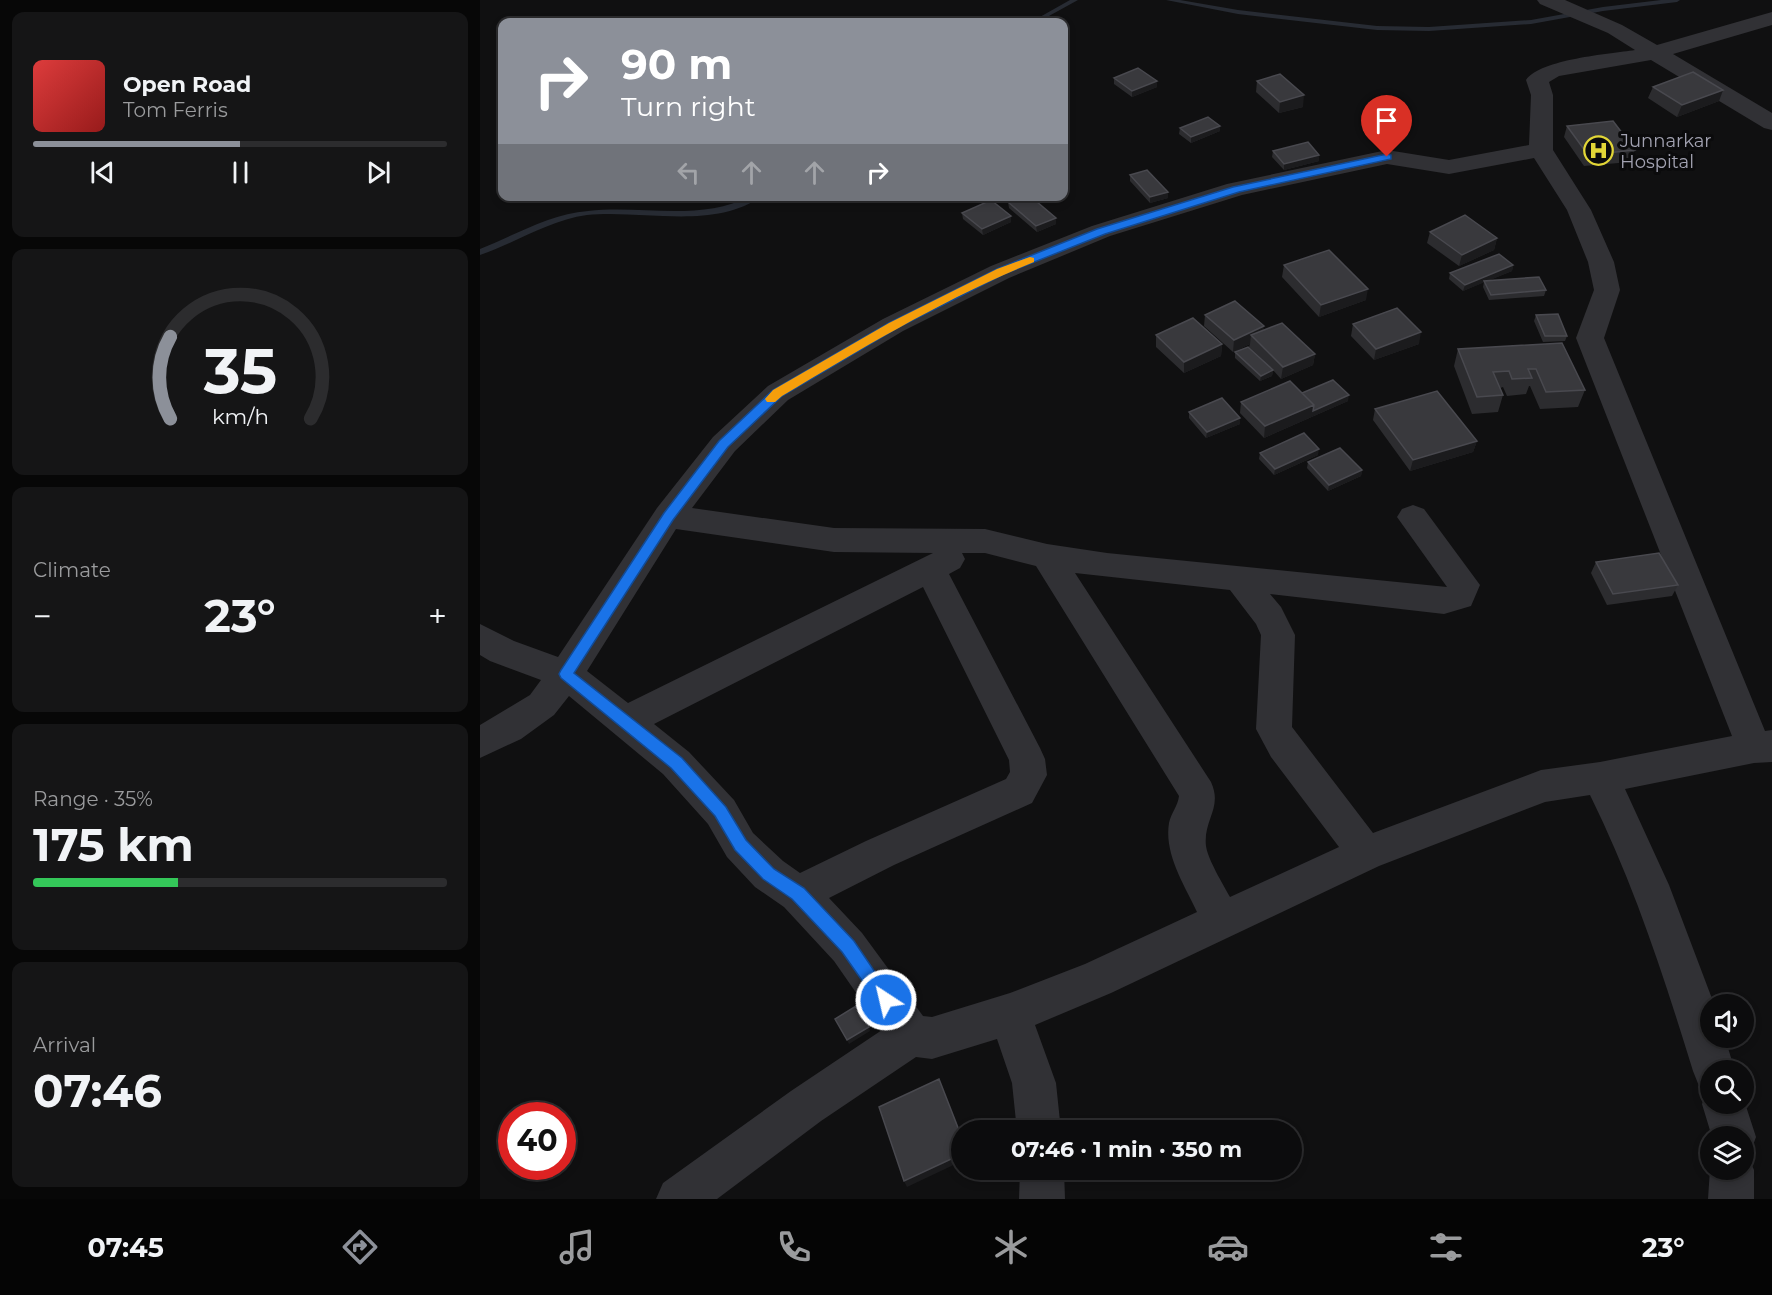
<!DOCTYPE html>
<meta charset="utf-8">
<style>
:root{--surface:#0c0c0d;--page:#151516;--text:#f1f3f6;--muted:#9a9b9d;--line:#2c2c2e;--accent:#8c9099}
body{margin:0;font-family:Montserrat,sans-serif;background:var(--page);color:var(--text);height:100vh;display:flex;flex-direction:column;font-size:22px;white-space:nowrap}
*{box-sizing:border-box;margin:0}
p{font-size:20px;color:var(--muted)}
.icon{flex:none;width:33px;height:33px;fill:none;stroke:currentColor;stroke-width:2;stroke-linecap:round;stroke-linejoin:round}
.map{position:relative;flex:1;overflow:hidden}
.side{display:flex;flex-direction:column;gap:12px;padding:12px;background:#070707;width:480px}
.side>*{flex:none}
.hud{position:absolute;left:18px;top:18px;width:570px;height:183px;border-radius:12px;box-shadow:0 3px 9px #0003,0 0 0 2px var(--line);background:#8c9099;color:#fff;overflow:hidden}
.fabs{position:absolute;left:1220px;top:994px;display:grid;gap:12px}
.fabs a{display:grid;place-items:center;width:54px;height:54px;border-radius:50%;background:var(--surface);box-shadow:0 3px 9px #0003,0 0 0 2px var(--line);font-size:30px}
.speed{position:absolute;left:18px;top:1102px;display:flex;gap:12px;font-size:30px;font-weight:700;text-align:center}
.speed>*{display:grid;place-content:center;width:78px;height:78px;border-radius:50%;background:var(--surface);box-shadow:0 3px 9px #0003,0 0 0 2px var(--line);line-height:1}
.speed .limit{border:9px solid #d22;background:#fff;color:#111}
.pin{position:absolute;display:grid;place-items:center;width:51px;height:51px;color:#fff;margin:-62px -26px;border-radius:50% 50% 50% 0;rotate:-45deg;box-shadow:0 0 6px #0007}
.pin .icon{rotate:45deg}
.me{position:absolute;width:66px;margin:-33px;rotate:325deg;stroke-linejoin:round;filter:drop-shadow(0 0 4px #0008)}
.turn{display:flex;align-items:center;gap:21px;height:126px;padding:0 24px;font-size:27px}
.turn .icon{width:78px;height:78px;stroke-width:2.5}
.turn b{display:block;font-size:42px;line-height:51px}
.lanes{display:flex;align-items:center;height:57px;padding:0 24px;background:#0003;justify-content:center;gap:30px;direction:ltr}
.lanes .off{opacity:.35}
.big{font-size:45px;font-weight:700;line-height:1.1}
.side .card{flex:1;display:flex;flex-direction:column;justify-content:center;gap:9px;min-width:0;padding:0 21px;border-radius:12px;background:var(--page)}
.side .dial{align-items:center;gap:0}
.dial svg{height:156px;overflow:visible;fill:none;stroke:var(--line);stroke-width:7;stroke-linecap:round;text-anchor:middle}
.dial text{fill:var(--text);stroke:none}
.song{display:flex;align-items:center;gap:18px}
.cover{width:72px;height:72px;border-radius:9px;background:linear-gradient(135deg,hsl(0 70% 55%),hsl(0 70% 35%))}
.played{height:6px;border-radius:3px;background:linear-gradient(90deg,var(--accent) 50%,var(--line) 50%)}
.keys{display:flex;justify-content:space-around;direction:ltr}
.heat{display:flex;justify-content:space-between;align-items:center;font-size:33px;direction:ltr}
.charge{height:9px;border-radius:4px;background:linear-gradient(90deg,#34c759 35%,var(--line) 0)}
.trip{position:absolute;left:471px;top:1120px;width:351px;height:60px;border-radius:30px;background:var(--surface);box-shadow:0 3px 9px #0003,0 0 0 2px var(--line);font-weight:700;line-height:60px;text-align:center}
.menu{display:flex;height:96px;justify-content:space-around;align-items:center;background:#050505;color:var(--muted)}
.menu .icon{width:42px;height:42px}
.menu .current{color:var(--accent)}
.menu b{font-size:27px;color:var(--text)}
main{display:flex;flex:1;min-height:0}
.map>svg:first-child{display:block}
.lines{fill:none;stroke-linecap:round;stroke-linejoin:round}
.stream{fill:#272b33;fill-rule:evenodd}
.minor{fill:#313135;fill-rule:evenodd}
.wall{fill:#2c2c2f}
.shaded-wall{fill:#1b1b1d}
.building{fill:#39393d;stroke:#49494f;stroke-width:1.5}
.route{fill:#1a73e8;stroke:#114b97;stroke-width:1.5}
.slow{fill:#f59e0b}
.labels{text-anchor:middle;stroke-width:6;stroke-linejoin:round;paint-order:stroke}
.far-poi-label{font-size:18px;fill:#a2a2b1;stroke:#0b0b0c;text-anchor:start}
</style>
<main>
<section class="side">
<div class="card">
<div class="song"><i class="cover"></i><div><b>Open Road</b><p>Tom Ferris</p></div></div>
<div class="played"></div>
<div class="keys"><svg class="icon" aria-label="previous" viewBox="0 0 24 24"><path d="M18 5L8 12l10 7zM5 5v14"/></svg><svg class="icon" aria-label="pause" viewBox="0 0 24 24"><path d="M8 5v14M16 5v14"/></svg><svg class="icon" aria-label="next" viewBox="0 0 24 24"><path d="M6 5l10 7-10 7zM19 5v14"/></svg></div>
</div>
<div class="card dial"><svg viewBox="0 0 100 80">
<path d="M14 69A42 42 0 1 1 86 69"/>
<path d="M14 69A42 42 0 0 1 14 27" stroke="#8c9099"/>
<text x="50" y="56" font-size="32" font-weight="700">35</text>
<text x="50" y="72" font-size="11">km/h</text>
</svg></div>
<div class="card"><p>Climate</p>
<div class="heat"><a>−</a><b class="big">23°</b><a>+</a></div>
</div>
<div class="card"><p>Range · 35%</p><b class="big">175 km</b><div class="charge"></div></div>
<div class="card"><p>Arrival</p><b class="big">07:46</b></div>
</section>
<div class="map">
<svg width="1292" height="1199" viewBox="0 0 1292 1199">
<rect width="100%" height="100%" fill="#101011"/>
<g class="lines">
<path class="stream" d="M590 0H598L558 22H551Z
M686 0H700L758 10 897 26 949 27 1051 20 1123 7 1181 0H1200L1197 2 1123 11 1051 24 949 31 897 30 758 14Z
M271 196H282C233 231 162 209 107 215 69 220 36 243 0 255V249C35 235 70 214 108 211 163 205 220 222 271 196Z"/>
<path class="minor" d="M1057 0H1085L1142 25 1177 45 1292 12V25L1193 54 1292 113V130L1284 128 1171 60 1079 76 1069 82 1073 95V150L1111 210 1134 262 1140 290 1124 338 1285 731 1292 730V762L1274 763 1145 789 1189 885 1231 996 1234 1005H1230V1038H1245L1255 1071H1230V1104H1263V1097L1276 1137 1270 1153 1267 1154 1274 1170V1199H1228L1230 1169 1263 1170V1137H1232L1222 1104 1228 1090 1219 1086 1213 1071C1184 977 1154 884 1110 795L1065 802 899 866 631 993 555 1025 576 1083 581 1131H537L532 1083 517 1039 452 1059 436 1057 341 1121 237 1199H176L183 1183 311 1091 402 1030 354 961 304 907 275 887 247 857 228 824 183 774 89 696 74 715 41 739 0 758V725L50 695 61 680 10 661 0 655V624L34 641 78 657 177 508 233 437 288 386 403 319 511 266 612 226 747 184 907 150 969 160 1049 145 1051 95 1046 80C1061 59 1129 54 1155 50L1128 33 1060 4ZM1054 158 1087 210 1108 262 1114 290 1096 338 1252 736 1120 762 1061 770 893 833 812 727 815 635 801 607 790 594 964 614 991 606 1000 585 944 509 933 505 922 509 917 517 967 587 627 553 567 544 505 529 354 528 212 508 255 451 308 400 423 331 529 278 630 236 762 195 907 164 969 174ZM196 529 354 552 453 553 148 703 107 671ZM482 553H505L556 566 699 796C698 806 691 813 689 823 684 854 704 884 717 912L605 964 530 993 452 1017 443 1016 382 933 349 898 414 865 552 803 567 775 565 759 560 748 469 574 480 568 485 559ZM595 573 750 590 776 624 781 635 776 729 791 757 859 847 750 897C743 884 728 860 726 846 723 820 743 808 731 782ZM443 587 529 760 530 772 526 779 386 841 320 873 303 861 273 833 254 800 209 752 174 724Z
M540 1170H584L585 1199H539Z"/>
</g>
<path class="wall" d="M634 78 677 81V87L652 97 634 84Z
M777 81 823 107 799 113 776 92Z
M1173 87 1243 90 1239 101 1197 117 1168 98Z
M740 126V131L711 143 699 134 700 128Z
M1087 126 1155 150 1150 162 1104 166 1084 137Z
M793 151 839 161 804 170 792 157Z
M650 175 688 192V198L670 203 650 181Z
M528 202 576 218V224L557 232 529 208Z
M482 213 531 216V222L503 235 483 219Z
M950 232 1017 238 1014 250 979 266 947 243Z
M804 265 886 300 839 317 802 277Z
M1033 265 1032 271 1007 281 1066 290 1064 296 1009 300 1003 287 1004 282 983 291 969 279 970 273Z
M725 315 784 330 835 354 833 365 801 379 793 370 792 376 780 381 755 358V352L784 361 769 347 770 344 753 352 724 326Z
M1056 315 1087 336 1085 341 1063 342 1054 321Z
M873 324 939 344 894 360 871 336Z
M676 335 742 344 741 356 704 373 676 347Z
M1082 343 1105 390 1098 407 1060 409 1050 386H1049L1046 394 1027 396 1023 387 1020 388 1023 395 1018 412 992 414 974 366 978 349Z
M822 393 868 401 784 438 760 413 761 402Z
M895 409 997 441 993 452 930 471 893 420Z
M709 412 760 424 726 438 709 418Z
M780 453 838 455 794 475 779 459Z
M828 462 882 470 881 476 848 491 827 468Z
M1116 562 1198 585 1192 596 1127 605 1111 573Z"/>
<path class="shaded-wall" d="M677 81V87L652 97V91Z
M1243 90 1239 101 1197 117 1202 105Z
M824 95 823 107 799 113 800 102Z
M740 126V131L711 143V137Z
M839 155V161L804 170V164Z
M688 192V198L670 203V197Z
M531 216V222L503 235 502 229Z
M576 218V224L557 232 556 226Z
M1017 238 1014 250 979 266 982 255Z
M1033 265 1032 271 983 291 985 285Z
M888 289 886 300 839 317 841 305Z
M784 326 783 337 771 335 770 344 753 352 754 340Z
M941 332 939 344 894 360 896 349Z
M742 344 741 356 704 373V362Z
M835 354 833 365 801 379 803 367Z
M793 370 792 376 780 381 781 376Z
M869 395 868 401 784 438 785 426 834 405Z
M760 418V424L726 438 727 432Z
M997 441 993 452 930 471 933 460Z
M839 449 838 455 794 475 795 469Z
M882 470 881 476 848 491 849 485Z
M389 1027 390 1031 369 1044 367 1040Z
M482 1154V1161L427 1187 424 1181Z"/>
<path class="building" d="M658 68 677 81 652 91 634 78Z
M1213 72 1243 90 1202 105 1173 87Z
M800 74 824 95 800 102 777 81Z
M728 117 740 126 711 137 700 128Z
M1133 121 1155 150 1108 155 1087 126Z
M828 142 839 155 804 164 793 151Z
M667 170 688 192 670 197 650 175Z
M541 196H550L576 218 556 226 528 202Z
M511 200 531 216 502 229 482 213Z
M985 215 1017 238 982 255 950 232Z
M849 250 888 289 841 305 804 265Z
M1019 254 1033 265 985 285 970 273Z
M1059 277 1066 290 1011 295 1004 281Z
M755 301 784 326 754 340 725 315Z
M917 308 941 332 896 349 873 324Z
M1078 314 1087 336H1065L1056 315Z
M713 318 742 344 704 362 676 335Z
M802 323 835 354 803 367 771 335Z
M1082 343 1105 390 1066 392 1056 369H1048L1052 378 1032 379 1029 371 1013 372 1023 395 997 397 978 349Z
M768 347 793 370 781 376 755 352Z
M853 380 869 395 833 411 834 405 822 393Z
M810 381 834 405 785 426 761 402Z
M957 391 997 441 933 460 895 409Z
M742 398 760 418 727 432 709 412Z
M824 433 839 449 795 469 780 453Z
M860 448 882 470 849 485 828 462Z
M1179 553 1198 585 1133 594 1116 562Z
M376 1006 389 1027 367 1040 355 1019Z
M459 1079 482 1138V1154L424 1181 399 1107Z"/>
<path class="route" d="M907 154 911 155V159L759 192 625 234 524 274 417 328 302 396 248 447 193 520 94 673 202 758 246 807 266 840 294 869 324 888 374 941 414 1000 412 1006 406 1008 400 1006 362 952 312 899 283 879 255 850 235 816 191 768 81 678 79 674 81 670 184 513 239 441 293 390 409 323 517 269 617 229 753 187Z"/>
<path class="slow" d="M550 257 554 258V262C465 298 384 347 302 396L295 402H287L285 399 293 390 409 323 517 269Z"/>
<defs>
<symbol id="hospital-ring" viewBox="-11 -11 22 22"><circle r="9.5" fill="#0b0b0c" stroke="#e2d637" stroke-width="1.5"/><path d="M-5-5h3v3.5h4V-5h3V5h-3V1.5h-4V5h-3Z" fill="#e2d637"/></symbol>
</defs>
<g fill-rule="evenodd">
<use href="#hospital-ring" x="1102" y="134" width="33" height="33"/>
</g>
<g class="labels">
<g class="far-poi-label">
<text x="1140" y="147">Junnarkar<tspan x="1140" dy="21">Hospital</tspan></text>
</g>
</g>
</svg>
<div class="fabs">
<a><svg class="icon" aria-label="sound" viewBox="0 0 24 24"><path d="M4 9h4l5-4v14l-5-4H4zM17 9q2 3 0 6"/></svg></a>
<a><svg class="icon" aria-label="search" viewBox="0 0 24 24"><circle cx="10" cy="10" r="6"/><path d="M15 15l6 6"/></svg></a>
<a><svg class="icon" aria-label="layers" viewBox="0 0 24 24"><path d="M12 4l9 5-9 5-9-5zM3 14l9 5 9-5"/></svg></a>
</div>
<div class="speed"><div class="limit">40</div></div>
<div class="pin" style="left:907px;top:157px;background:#d93025"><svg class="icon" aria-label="arrive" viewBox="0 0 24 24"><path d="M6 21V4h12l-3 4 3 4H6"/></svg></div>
<svg class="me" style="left:406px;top:1000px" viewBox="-20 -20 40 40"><circle r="17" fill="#1a73e8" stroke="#fff" stroke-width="3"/><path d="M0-11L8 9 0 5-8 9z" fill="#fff"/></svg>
<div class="trip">07:46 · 1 min · 350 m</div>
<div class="hud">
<div class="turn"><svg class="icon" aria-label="right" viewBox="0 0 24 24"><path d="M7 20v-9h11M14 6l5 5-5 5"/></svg><div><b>90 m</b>Turn right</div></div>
<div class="lanes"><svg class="icon off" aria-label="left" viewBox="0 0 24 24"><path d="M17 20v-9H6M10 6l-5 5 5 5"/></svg><svg class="icon off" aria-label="ahead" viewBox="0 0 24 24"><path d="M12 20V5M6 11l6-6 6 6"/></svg><svg class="icon off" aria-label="ahead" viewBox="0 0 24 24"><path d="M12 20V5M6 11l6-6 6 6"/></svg><svg class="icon" aria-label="right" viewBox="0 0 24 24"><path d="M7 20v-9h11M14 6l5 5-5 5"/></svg></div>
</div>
</div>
</main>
<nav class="menu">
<b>07:45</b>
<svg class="icon current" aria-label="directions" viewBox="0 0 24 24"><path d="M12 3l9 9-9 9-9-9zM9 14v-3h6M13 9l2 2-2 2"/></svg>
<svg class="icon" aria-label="music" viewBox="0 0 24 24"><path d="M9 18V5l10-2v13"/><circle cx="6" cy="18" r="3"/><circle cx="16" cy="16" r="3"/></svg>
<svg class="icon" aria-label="phone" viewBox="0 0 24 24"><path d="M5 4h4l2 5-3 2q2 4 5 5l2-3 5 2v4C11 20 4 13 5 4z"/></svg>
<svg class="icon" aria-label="climate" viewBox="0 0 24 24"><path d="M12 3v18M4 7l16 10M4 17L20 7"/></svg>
<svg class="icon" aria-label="car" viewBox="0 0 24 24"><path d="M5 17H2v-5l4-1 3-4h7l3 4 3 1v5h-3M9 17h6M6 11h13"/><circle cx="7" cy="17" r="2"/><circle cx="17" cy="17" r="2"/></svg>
<svg class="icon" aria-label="filters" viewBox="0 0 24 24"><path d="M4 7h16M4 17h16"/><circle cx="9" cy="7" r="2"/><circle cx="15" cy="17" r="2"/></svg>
<b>23°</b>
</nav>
